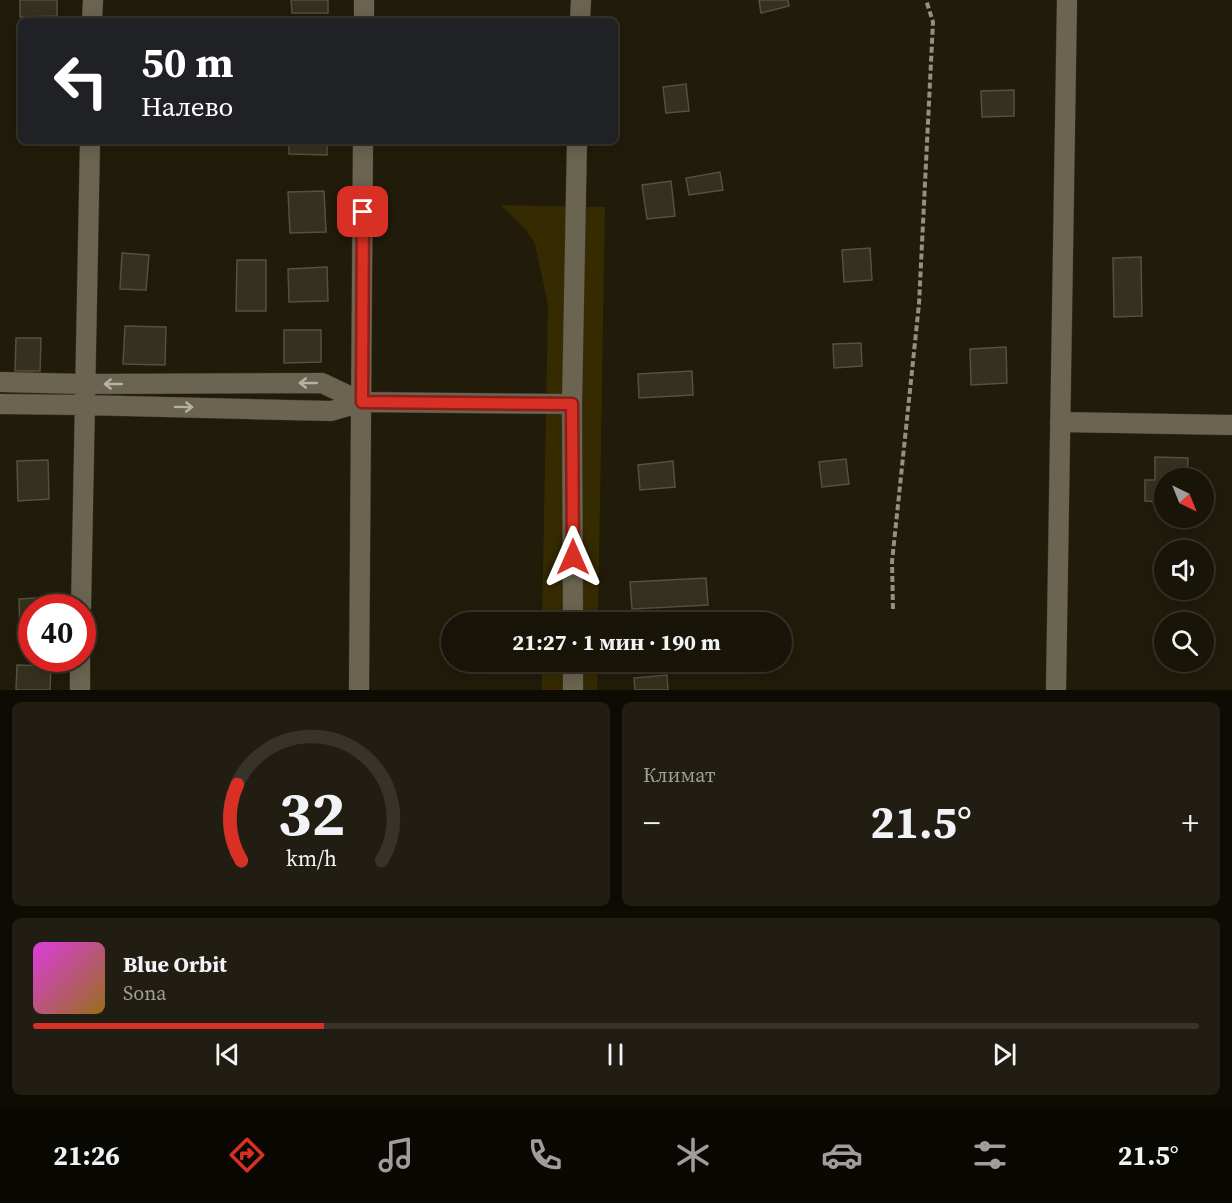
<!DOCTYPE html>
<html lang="ru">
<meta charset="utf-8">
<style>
:root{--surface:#191408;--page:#221d12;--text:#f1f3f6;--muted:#9f9e9c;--line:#373329;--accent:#d93025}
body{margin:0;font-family:"Source Serif 4",serif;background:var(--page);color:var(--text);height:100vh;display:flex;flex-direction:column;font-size:22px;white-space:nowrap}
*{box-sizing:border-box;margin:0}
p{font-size:20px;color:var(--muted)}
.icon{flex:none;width:33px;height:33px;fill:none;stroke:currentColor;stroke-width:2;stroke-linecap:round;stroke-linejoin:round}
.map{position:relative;height:690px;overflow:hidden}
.side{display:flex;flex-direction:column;gap:12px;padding:12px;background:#0e0b04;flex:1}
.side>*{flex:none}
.top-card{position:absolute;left:18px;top:18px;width:600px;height:126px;border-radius:9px;box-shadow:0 3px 15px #0003,0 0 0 2px var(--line);background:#202124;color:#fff;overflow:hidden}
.needle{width:39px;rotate:137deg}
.controls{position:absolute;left:1154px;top:468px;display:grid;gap:12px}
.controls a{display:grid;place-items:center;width:60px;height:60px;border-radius:50%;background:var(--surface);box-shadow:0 3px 15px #0003,0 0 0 2px var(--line);font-size:30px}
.speed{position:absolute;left:18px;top:594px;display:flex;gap:12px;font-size:30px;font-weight:700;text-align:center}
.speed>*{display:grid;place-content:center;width:78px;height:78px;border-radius:50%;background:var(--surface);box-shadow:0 3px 15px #0003,0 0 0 2px var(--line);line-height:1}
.speed .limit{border:9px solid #d22;background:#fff;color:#111}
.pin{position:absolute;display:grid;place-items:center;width:51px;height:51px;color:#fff;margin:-26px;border-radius:12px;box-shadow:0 3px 9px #0006}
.me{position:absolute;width:66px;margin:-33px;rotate:0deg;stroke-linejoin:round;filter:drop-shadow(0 0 4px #0008)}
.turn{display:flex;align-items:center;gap:21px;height:126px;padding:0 24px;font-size:27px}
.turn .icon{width:78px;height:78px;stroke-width:2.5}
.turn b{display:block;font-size:42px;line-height:51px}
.big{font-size:45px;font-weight:700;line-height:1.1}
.side .tile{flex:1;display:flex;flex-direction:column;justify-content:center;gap:9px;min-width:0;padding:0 21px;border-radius:9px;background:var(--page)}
.side .dial{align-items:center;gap:0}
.dial svg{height:156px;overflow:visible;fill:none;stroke:var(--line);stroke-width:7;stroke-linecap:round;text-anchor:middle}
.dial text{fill:var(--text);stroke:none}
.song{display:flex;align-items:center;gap:18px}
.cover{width:72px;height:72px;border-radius:9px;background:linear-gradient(135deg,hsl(300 70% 55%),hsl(40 70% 35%))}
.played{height:6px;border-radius:3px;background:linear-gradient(90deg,var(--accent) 25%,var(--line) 25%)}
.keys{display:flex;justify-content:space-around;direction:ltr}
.heat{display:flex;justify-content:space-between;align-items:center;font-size:33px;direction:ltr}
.side .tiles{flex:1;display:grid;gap:12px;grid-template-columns:1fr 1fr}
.tile:last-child{grid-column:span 2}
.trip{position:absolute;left:441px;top:612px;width:351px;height:60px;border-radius:30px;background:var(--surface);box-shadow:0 3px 15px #0003,0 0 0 2px var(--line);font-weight:700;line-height:60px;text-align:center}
.menu{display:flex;height:96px;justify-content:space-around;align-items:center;background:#0a0803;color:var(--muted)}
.menu .icon{width:42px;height:42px}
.menu .selected{color:var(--accent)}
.menu b{font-size:27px;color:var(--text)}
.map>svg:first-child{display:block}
.green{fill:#362a01}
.building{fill:#36301e;stroke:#56503d;stroke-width:1.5}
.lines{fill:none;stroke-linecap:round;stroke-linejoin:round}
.minor-casing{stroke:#39352e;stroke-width:21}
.path{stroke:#949082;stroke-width:4;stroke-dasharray:6 3;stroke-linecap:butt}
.minor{stroke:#6a6450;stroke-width:20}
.oneway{stroke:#b6b2a2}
.route-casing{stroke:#8d1f18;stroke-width:15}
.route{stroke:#d93025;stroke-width:10}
</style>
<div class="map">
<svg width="1232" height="690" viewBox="0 0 1232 690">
<rect width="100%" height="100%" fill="#211b0a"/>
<path class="green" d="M501 205 605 207 598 622H542L548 305 535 244 525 229Z
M542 662H598L597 690H542Z"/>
<path class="building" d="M20 0H57V16L20 17Z
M291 0H328V13H292Z
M759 0H788L789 6 761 13Z
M686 84 689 111 666 113 663 87Z
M1014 90V116L982 117 981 91Z
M289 141H327V155L289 154Z
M720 172 723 190 689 195 686 178Z
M671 181 675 216 647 219 642 185Z
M324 191 326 232 290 233 288 192Z
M870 248 872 280 844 282 842 250Z
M122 253 149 255 146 290 120 289Z
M1141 257 1142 316 1114 317 1113 258Z
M237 260H266V311H236Z
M327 267 328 301 289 302 288 269Z
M125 326 166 327 165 365 123 364Z
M284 330H321V362L284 363Z
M16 338H41L40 371H15Z
M861 343 862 366 834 368 833 344Z
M1006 347 1007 383 971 385 970 349Z
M692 371 693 395 639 398 638 374Z
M1155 457 1188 458 1187 478H1164V502L1145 501V480H1155Z
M846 459 849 484 822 487 819 462Z
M48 460 49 499 18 501 17 461Z
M673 461 675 487 640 490 638 465Z
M706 578 708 605 632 609 630 582Z
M52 597V608H32V639L20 640 19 599Z
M17 665 51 666 50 690H16Z
M667 675 668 690H635L634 678Z"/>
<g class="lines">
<defs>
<path id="minor" d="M92 21 93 0
M364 21V0
M580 21 581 0
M0 382 84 384 322 383 362 402
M0 404 84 405 331 411 362 402 572 404
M1060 422 1232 425
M81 608 90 141
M573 622 572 404 577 141
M573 662V690
M80 690V658
M359 690 363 141
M1056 690 1067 0"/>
</defs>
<use href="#minor" class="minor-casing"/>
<path class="path" d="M893 609 892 562 919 304 933 22 926 0"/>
<use href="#minor" class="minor"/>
</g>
<defs><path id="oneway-shaft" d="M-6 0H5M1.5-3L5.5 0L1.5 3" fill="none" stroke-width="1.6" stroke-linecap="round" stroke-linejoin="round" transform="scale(1.5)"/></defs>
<g class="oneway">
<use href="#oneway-shaft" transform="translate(308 383) rotate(180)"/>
<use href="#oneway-shaft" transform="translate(113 384) rotate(180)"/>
<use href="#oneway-shaft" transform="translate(184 407) rotate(1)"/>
</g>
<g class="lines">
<defs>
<path id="route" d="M363 212 362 402 572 404 573 557"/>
</defs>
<use href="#route" class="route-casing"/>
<use href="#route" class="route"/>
</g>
</svg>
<div class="controls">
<a><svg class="needle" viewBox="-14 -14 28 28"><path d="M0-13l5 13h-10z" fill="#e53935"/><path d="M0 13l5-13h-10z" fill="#9f9e9c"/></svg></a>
<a><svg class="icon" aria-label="sound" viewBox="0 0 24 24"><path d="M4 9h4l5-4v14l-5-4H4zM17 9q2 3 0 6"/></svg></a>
<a><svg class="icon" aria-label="search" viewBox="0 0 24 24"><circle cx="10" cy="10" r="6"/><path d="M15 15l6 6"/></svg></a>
</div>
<div class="speed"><div class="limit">40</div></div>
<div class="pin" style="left:363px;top:212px;background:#d93025"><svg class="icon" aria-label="arrive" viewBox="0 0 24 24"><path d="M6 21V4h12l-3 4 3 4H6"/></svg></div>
<svg class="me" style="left:573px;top:557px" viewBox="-20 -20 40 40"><path d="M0-17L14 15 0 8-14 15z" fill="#d93025" stroke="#fff" stroke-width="4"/></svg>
<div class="trip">21:27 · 1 мин · 190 m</div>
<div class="top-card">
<div class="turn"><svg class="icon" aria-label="left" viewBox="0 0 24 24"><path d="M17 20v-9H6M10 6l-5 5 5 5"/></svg><div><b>50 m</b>Налево</div></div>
</div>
</div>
<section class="side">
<div class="tiles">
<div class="tile dial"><svg viewBox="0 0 100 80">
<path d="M14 69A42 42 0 1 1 86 69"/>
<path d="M14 69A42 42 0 0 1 12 30" stroke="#d93025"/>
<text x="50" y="56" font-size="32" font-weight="700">32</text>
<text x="50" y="72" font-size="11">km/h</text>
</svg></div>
<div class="tile"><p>Климат</p>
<div class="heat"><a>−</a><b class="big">21.5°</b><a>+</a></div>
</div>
<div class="tile">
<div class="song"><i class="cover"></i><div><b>Blue Orbit</b><p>Sona</p></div></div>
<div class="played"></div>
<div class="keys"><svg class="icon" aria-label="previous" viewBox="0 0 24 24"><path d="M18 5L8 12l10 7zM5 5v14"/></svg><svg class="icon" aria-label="pause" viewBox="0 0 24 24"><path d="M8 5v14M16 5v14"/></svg><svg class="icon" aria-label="next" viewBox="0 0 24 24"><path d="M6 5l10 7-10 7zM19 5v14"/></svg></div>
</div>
</div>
</section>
<nav class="menu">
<b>21:26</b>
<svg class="icon selected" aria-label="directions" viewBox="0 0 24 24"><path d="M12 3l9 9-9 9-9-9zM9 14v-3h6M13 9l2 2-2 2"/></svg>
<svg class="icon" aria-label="music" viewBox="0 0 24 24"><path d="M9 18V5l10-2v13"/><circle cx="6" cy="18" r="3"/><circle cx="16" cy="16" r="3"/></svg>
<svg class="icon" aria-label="phone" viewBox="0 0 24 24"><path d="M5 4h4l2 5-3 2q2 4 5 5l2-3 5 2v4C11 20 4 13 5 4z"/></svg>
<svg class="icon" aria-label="climate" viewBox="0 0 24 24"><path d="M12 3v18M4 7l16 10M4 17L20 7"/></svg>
<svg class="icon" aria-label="car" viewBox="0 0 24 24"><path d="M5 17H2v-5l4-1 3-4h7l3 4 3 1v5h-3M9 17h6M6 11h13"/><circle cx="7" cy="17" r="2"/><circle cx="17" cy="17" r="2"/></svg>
<svg class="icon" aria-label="filters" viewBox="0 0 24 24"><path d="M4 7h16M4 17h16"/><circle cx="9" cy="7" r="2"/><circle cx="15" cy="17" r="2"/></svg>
<b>21.5°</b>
</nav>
